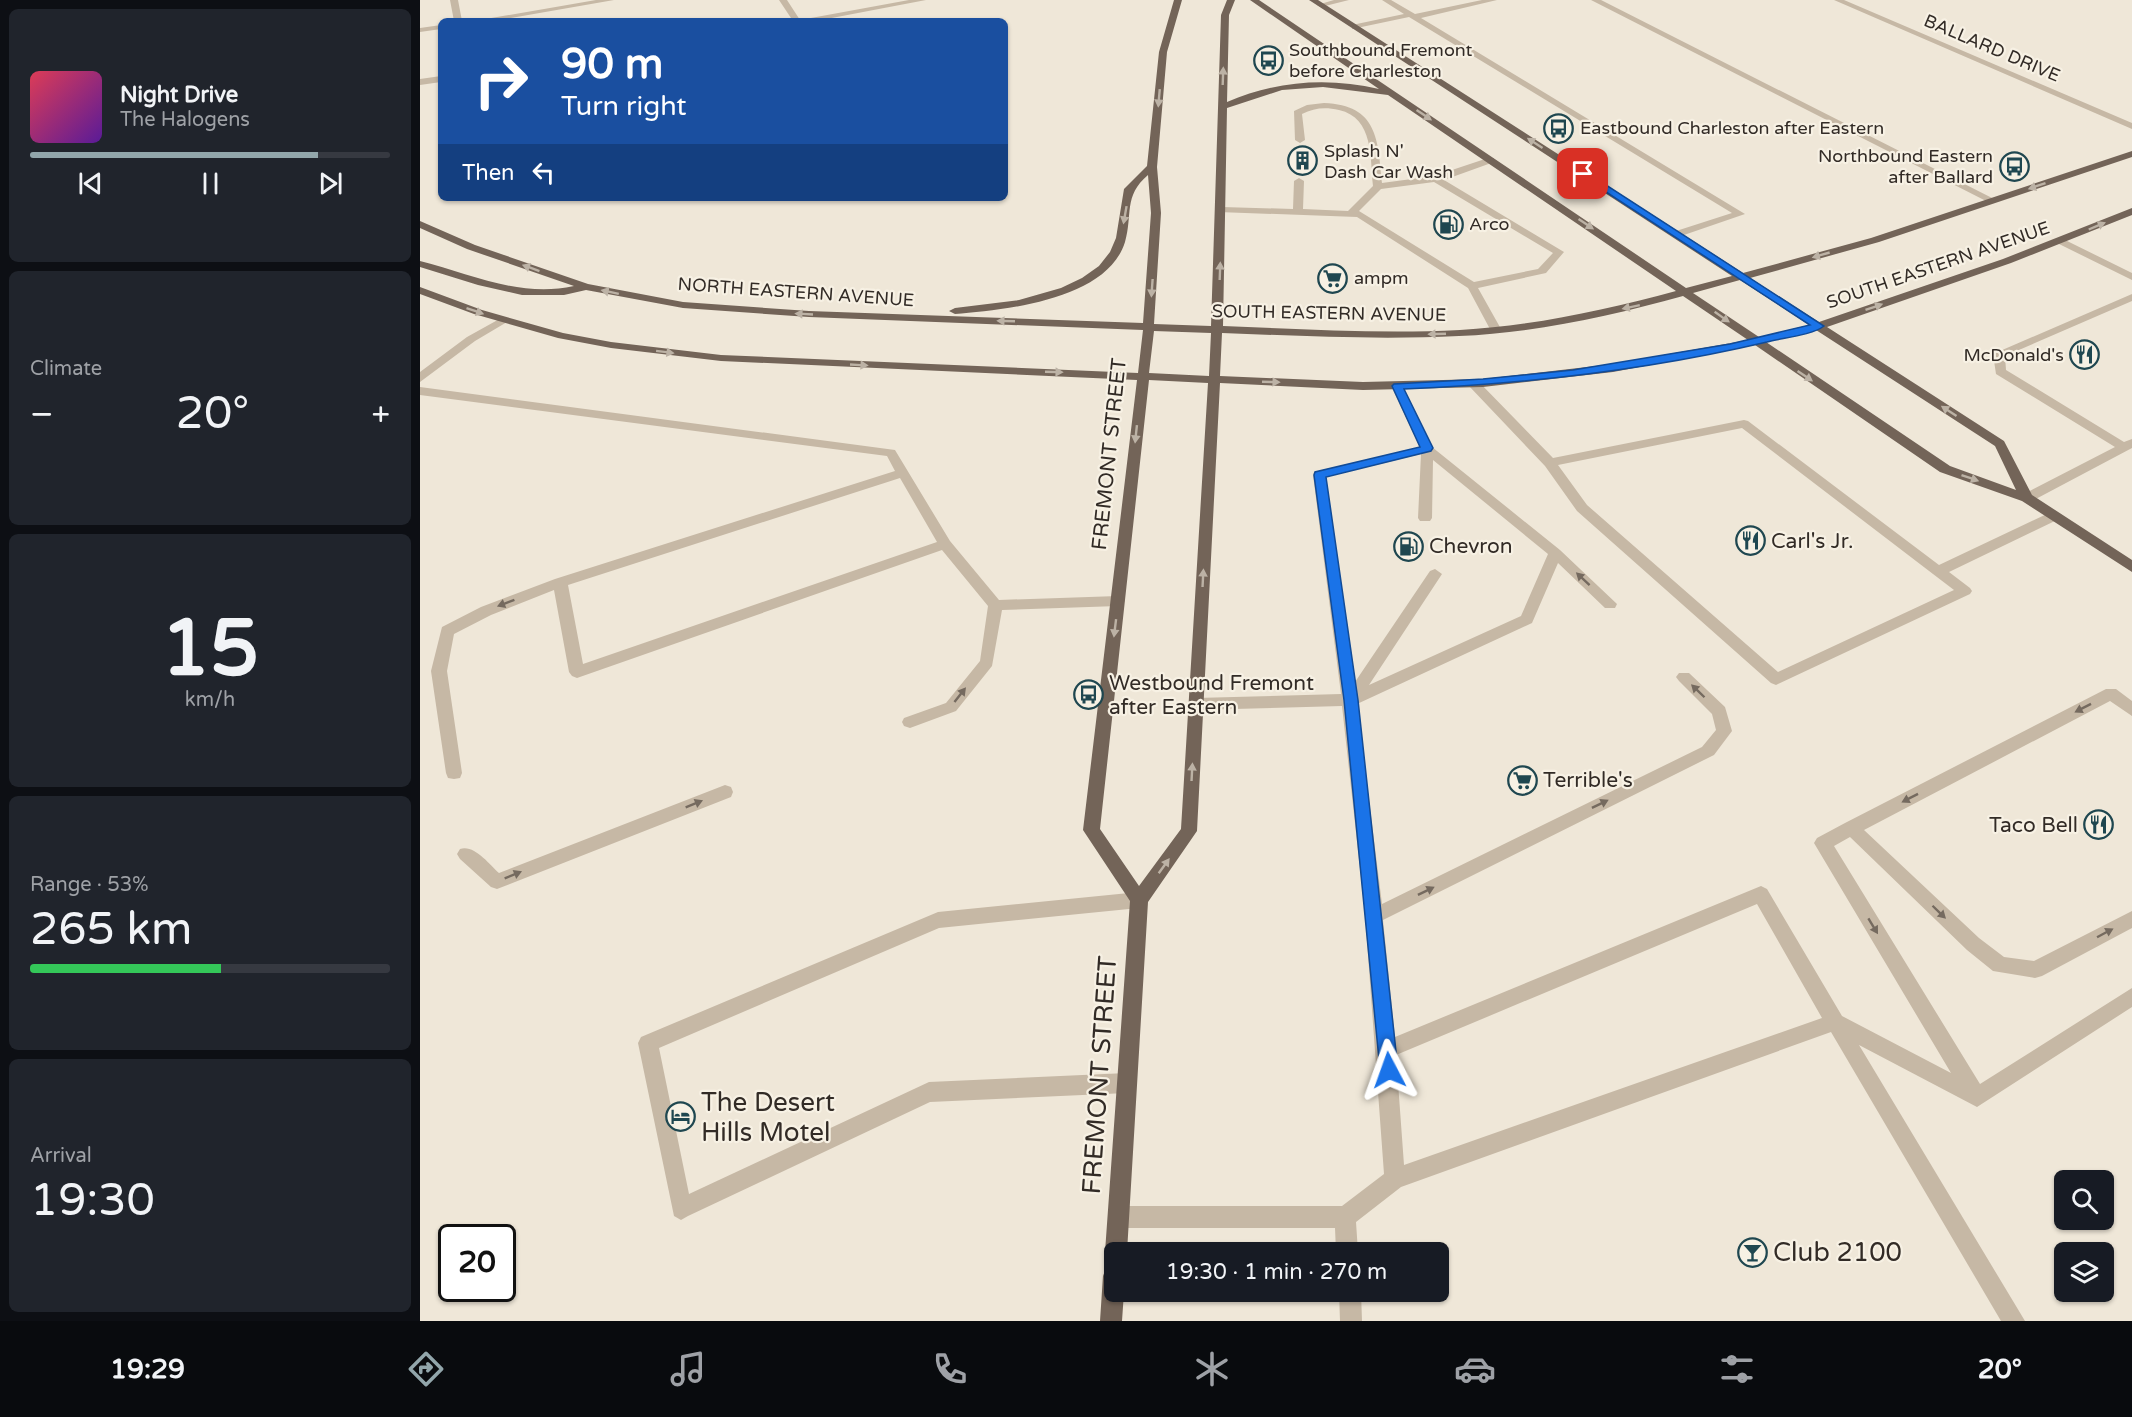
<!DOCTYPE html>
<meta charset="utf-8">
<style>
:root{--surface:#171b24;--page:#20242c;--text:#f1f3f6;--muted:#9ea1a6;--line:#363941;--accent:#92a6ab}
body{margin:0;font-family:"Varela Round",sans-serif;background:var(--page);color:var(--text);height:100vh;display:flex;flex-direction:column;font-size:22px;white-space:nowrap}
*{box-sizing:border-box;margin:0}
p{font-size:20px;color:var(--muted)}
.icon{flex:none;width:33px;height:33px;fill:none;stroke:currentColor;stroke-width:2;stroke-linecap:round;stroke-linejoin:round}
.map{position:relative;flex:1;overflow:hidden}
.sheet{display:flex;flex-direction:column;gap:9px;padding:9px;background:#0d0f14;width:420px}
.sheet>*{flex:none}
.guide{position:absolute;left:18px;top:18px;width:570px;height:183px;border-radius:9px;box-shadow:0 2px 4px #0004;background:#1a4fa0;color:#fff;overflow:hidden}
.fabs{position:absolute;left:1634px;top:1170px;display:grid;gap:12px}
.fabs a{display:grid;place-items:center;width:60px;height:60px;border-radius:9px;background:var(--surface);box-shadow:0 2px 4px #0004;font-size:30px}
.speed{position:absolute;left:18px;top:1224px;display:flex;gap:12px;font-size:30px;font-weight:700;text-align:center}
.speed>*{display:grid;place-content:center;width:78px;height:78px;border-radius:50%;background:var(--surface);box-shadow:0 2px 4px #0004;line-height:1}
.speed .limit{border:3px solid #111;border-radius:9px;background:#fff;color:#111}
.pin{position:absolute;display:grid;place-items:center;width:51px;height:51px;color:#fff;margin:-26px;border-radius:12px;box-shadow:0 3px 9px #0006}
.me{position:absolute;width:66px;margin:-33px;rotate:356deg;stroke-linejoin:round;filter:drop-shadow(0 0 4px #0008)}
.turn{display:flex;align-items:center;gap:21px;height:126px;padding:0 24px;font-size:27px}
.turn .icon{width:78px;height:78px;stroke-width:2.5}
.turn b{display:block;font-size:42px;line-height:51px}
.then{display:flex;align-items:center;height:57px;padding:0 24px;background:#0003;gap:12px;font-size:22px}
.big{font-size:45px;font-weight:600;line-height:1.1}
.sheet .widget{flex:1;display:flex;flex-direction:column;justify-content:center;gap:9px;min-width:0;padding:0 21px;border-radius:9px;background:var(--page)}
.sheet .dial{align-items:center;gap:0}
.dial b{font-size:78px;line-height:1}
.song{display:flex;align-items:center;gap:18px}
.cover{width:72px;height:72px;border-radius:9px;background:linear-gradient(135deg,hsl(350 70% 55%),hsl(270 70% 35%))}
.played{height:6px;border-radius:3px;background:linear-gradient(90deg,var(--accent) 80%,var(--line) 80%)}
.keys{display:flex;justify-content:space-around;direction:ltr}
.heat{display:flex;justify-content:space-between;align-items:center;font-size:33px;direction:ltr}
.charge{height:9px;border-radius:4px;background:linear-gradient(90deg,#34c759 53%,var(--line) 0)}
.trip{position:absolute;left:684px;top:1242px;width:345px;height:60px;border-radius:9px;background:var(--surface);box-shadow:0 2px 4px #0004;font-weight:600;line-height:60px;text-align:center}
.tab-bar{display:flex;height:96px;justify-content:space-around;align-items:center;background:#090b0e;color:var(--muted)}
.tab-bar .icon{width:42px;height:42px}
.tab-bar .selected{color:var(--accent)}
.tab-bar b{font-size:27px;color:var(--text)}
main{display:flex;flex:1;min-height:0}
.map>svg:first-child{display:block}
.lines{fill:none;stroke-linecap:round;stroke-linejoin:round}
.lane{fill:#c6b8a5;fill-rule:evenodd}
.street{fill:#c6b8a5;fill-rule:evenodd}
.primary{fill:#736458;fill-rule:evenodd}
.oneway{fill:#bcb2a5}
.oneway2{fill:#756a5f}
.route{fill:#1a73e8;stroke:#114b97;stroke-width:1.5}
.labels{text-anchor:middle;stroke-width:4.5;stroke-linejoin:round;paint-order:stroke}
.far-street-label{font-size:18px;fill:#322b26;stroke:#f7f1e4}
.far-poi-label{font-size:18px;fill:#322b26;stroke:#f7f1e4;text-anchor:start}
.street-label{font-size:21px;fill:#322b26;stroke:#f7f1e4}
.poi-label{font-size:21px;fill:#322b26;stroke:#f7f1e4;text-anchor:start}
.near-street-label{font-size:26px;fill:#322b26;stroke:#f7f1e4}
.near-poi-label{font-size:26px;fill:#322b26;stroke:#f7f1e4;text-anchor:start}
</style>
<main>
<section class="sheet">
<div class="widget">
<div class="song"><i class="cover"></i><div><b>Night Drive</b><p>The Halogens</p></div></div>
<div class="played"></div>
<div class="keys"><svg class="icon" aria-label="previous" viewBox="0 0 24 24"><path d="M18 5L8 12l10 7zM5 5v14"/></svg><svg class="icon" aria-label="pause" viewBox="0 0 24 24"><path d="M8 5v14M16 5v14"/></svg><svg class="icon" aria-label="next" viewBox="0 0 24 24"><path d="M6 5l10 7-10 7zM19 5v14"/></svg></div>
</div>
<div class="widget"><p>Climate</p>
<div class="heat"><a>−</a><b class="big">20°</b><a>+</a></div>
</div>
<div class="widget dial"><b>15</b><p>km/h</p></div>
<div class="widget"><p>Range · 53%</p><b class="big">265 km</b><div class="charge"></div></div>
<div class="widget"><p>Arrival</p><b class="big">19:30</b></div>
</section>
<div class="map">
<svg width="1712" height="1321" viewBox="0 0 1712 1321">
<rect width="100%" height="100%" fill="#efe7d8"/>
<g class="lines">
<path class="lane" d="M914 0H929L901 7 897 5Z
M962 0H971L995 14 1062 0H1077L1001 18 1325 214 1261 236H1253V232L1312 213 989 17 932 29V25L984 14Z
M1171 0H1181L1578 201 1570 203Z
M904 103C958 105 958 140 962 183L1014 176 1068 158H1074V162L1024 180 1144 252 1126 273 1058 288 1081 329 1079 331H1071L1048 288 937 217 798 212V208L802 207 873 209 874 181 879 178 884 181 883 209 928 211 953 186C950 158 954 118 919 110 905 107 894 108 882 114L885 140 880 143 875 140 874 111 887 105ZM1014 182 1133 253 1118 269 1054 282 939 211 961 189Z
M1641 238 1712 273V280L1637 243V239Z
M1712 294V301L1585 356 1586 370 1704 442 1712 439V448L1612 501H1602L1600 498 1602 495 1695 447 1576 374 1573 354Z
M83 317 89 320 87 322 55 341 0 382V372L47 337Z
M1053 379 1057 380 1133 458 1324 420 1328 421 1519 565 1629 513 1634 512 1641 516 1639 519 1529 572 1550 588 1552 591 1550 594 1356 685 1351 683 1157 511 1125 466 1049 386V380ZM1322 428 1513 574 1534 590 1358 672 1167 505 1138 465Z
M977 382 983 386 1012 447 1140 550 1197 604 1195 608H1185L1138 563 1112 623 937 704 962 904 1282 747 1296 730 1292 714 1259 681 1256 677 1259 673H1269L1305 707 1312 731 1294 755 963 920 975 1037 1341 886 1347 889 1422 1016 1531 1073 1394 843 1397 838 1425 823 1686 689H1696L1712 701V716L1690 701 1444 830 1559 938 1584 957 1614 961 1712 911V928L1622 976 1615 978 1573 971 1547 950 1430 837 1414 846 1560 1084 1712 988V1007L1557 1107 1439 1045 1605 1321H1581L1411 1032 981 1187 936 1222 938 1252H916L915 1228H699L691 1225 688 1217 691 1209 699 1206H922L964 1174 945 914 922 706 776 710 771 708 768 704 771 700 776 698 921 694 893 475 894 472 1000 447 971 386ZM1001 454 998 518 1000 521H1010L1012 518 1013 460 1128 554 1101 616 949 685 1022 574 1015 569 1010 571 935 682 906 477ZM1337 904 1402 1018 984 1165 976 1055Z
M0 387 475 450 530 541 579 600 698 596 705 601 698 606 582 610 572 666 536 711 490 728 484 726 482 722 484 718 526 703 560 661 568 606 522 550 157 678 152 676 149 672 134 590 71 615 34 634 27 671 42 773 40 778 34 779 28 778 26 773 11 671 22 627 61 607 135 579 475 471 467 456 0 395ZM480 478 517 542 163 664 148 585Z
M305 785 311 787 313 792 311 797 77 889 71 887 40 859 37 854 40 849C54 844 69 864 79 873Z
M719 892 725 895 728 900 725 905 719 908 519 928 239 1048 269 1194 509 1082 707 1073 714 1076 717 1083 714 1090 707 1093 510 1102 268 1216 261 1220 254 1216 218 1043 221 1037 518 912Z
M919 1292H941L942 1321H920Z"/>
<path class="street" d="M30 0H38L42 21H34Z
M176 0H194L73 21H54Z
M359 0H367L380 20 489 0H506L396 21H373Z
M1414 0H1424L1712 123V129Z
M21 25V29L0 32V28Z
M21 76V82L0 85V79Z"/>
<path class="primary" d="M754 0H762L747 52 737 167 741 213 734 324 791 326 801 15 807 0H815L809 15 807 102C856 81 907 77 959 89L830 0H839L1266 288 1312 276 889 0H898L1323 273 1451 238 1712 151V157L1459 242 1330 278 1399 322 1583 259 1712 208V215L1591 263 1407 327 1584 441 1612 495 1712 560V572L1602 501 1520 472 1335 345 1193 372 1063 387 943 390 800 383 777 831 728 902 707 1252H694V1262L688 1260 685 1252 710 901 663 830 717 380 301 361 191 348 138 338 54 314 0 294V287L62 310 143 333 191 342 301 355 718 373 723 330 389 317 263 308 166 290 144 295H102L58 285 0 267V261C51 274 100 298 154 286L47 249 0 228V221L55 245 168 284 263 302 389 311 723 323 731 213 728 175C703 196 713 215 705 242 687 300 585 310 535 314L529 311 535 308 599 300 641 288 662 278 679 266 690 252 696 238 704 189 727 166 739 52ZM903 87 968 95 1256 291C1186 310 1112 326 1040 330 961 334 882 329 803 326L807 108 862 90ZM1320 280 1389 325 1339 337 1273 293ZM1263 296 1328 340 1193 364 1063 379 943 382 800 376 802 333C881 336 960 340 1039 336 1114 333 1191 316 1263 296ZM1396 330 1575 446 1596 490 1530 466 1346 342ZM734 331 791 333 789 376 729 373ZM729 380 788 383 761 829 719 886 680 829Z
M694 1265V1292H704L702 1321H680L683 1276 686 1268Z"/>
</g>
<defs><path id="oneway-solid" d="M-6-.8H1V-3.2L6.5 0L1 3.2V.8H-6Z" transform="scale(1.5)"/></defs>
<g class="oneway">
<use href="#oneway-solid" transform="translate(803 76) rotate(-88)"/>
<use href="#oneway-solid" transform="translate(739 98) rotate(95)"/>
<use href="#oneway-solid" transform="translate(1004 115) rotate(34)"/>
<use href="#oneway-solid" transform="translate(1115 143) rotate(-147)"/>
<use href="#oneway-solid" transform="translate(1617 186) rotate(161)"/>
<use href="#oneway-solid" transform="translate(705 215) rotate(100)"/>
<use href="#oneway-solid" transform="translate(1166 224) rotate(34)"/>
<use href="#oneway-solid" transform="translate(1677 226) rotate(-23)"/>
<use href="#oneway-solid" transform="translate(1401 255) rotate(164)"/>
<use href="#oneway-solid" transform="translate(111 268) rotate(-160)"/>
<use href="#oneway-solid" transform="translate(800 271) rotate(-88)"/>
<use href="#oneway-solid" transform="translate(732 288) rotate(94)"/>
<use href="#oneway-solid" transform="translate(190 292) rotate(-168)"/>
<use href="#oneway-solid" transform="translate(1211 307) rotate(168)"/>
<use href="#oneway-solid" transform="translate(1454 307) rotate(-19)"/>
<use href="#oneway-solid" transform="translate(55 311) rotate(19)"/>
<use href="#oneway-solid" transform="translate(384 314) rotate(-177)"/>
<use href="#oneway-solid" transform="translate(1302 317) rotate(35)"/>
<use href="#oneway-solid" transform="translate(586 321) rotate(-178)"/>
<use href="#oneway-solid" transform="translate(1017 334) rotate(178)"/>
<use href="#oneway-solid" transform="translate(245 352) rotate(7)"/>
<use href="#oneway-solid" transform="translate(439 365) rotate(3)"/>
<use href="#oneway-solid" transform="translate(634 372) rotate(2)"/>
<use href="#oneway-solid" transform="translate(1385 376) rotate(34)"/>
<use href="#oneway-solid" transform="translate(851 382) rotate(2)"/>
<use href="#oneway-solid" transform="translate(1529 411) rotate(-147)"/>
<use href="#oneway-solid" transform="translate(716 434) rotate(96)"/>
<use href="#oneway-solid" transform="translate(1550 478) rotate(19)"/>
<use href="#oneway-solid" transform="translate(783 578) rotate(-87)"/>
<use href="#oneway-solid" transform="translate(695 628) rotate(97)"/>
<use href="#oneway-solid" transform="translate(772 772) rotate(-87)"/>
<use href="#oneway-solid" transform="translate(744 866) rotate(-54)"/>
</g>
<g class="oneway2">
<use href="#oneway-solid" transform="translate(1163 579) rotate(-137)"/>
<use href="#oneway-solid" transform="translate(86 603) rotate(159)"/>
<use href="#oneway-solid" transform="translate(1278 691) rotate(-136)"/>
<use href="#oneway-solid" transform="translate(540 695) rotate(-52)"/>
<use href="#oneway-solid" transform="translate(1663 708) rotate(153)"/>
<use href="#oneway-solid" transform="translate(1490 798) rotate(153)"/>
<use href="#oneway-solid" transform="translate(274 804) rotate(-22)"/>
<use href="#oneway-solid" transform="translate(1180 804) rotate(-26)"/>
<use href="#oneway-solid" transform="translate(93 875) rotate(-22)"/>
<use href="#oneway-solid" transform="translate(1006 891) rotate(-26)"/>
<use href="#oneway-solid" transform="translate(1519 912) rotate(44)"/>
<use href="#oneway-solid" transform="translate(1453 926) rotate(59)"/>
<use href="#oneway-solid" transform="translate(1685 933) rotate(-28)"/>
</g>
<path class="route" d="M1160 172H1166L1404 326C1393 335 1362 338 1347 342 1228 370 1106 384 984 389L1013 448 1011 451 906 477 938 700 978 1070 975 1076 969 1079 963 1076 960 1070 924 700 894 475 895 472 1000 447 972 386 974 384 1063 379 1153 370 1310 344 1390 325 1160 175Z"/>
<defs>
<symbol id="bus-ring" viewBox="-11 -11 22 22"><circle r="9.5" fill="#f7f1e4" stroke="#1f4750" stroke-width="1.5"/><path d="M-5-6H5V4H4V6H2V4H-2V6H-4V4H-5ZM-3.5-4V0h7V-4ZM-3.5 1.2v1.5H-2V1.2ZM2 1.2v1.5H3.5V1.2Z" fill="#1f4750"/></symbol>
<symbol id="building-ring" viewBox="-11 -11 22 22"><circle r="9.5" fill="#f7f1e4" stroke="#1f4750" stroke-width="1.5"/><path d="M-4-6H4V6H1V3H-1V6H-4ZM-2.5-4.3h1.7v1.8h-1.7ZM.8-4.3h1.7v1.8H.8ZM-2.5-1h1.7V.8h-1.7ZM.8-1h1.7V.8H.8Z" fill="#1f4750"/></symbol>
<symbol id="fuel-ring" viewBox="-11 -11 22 22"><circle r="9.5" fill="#f7f1e4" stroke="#1f4750" stroke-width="1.5"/><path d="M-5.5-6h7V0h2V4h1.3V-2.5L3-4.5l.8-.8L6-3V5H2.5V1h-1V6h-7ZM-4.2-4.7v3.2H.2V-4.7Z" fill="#1f4750"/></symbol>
<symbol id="supermarket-ring" viewBox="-11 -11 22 22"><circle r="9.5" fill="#f7f1e4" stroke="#1f4750" stroke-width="1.5"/><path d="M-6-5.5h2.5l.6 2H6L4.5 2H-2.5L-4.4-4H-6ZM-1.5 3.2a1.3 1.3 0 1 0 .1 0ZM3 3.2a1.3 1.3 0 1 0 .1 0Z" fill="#1f4750"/></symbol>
<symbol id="restaurant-ring" viewBox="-11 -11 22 22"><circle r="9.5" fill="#f7f1e4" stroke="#1f4750" stroke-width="1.5"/><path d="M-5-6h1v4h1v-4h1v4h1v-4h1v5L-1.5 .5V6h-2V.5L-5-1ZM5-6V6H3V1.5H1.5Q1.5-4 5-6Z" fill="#1f4750"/></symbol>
<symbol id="hotel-ring" viewBox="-11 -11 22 22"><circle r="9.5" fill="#f7f1e4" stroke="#1f4750" stroke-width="1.5"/><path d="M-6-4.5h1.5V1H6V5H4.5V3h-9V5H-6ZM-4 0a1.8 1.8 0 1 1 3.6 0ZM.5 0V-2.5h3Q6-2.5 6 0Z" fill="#1f4750"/></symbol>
<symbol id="bar-ring" viewBox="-11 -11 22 22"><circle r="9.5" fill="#f7f1e4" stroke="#1f4750" stroke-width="1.5"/><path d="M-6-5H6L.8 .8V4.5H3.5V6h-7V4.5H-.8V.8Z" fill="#1f4750"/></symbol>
</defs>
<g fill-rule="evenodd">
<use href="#bus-ring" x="832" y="44" width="33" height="33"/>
<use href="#bus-ring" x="1122" y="112" width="33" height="33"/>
<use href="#building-ring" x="866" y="144" width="33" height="33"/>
<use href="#bus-ring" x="1578" y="150" width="33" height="33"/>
<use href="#fuel-ring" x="1012" y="208" width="33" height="33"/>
<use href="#supermarket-ring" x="896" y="262" width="33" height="33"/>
<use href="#restaurant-ring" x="1648" y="338" width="33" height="33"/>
<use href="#restaurant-ring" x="1314" y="524" width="33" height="33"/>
<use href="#fuel-ring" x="972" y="530" width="33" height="33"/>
<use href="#bus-ring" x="652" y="678" width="33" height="33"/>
<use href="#supermarket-ring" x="1086" y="764" width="33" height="33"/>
<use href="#restaurant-ring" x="1662" y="808" width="33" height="33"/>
<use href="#hotel-ring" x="244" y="1100" width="33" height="33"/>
<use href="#bar-ring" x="1316" y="1236" width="33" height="33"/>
</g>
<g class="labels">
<g class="far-street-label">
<text transform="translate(1572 48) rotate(23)" y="6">BALLARD DRIVE</text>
<text transform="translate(1518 265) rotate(-19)" y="6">SOUTH EASTERN AVENUE</text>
<text transform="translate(376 292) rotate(4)" y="6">NORTH EASTERN AVENUE</text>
<text transform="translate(909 313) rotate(1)" y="6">SOUTH EASTERN AVENUE</text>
</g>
<g class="far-poi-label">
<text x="869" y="56">Southbound Fremont<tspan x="869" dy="21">before Charleston</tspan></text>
<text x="1160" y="134">Eastbound Charleston after Eastern</text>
<text x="904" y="157">Splash N'<tspan x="904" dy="21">Dash Car Wash</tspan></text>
<text x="1573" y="162" text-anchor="end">Northbound Eastern<tspan x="1573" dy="21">after Ballard</tspan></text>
<text x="1049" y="230">Arco</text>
<text x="934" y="284">ampm</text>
<text x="1644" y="361" text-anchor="end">McDonald's</text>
</g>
<g class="street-label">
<text transform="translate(689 454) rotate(-84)" y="7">FREMONT STREET</text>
</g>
<g class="poi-label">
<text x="1351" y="548">Carl's Jr.</text>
<text x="1009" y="553">Chevron</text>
<text x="689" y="690">Westbound Fremont<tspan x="689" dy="24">after Eastern</tspan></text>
<text x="1123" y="787">Terrible's</text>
<text x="1658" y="832" text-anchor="end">Taco Bell</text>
</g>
<g class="near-street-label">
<text transform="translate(679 1075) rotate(-86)" y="9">FREMONT STREET</text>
</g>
<g class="near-poi-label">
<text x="281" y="1111">The Desert<tspan x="281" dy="30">Hills Motel</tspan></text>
<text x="1353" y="1261">Club 2100</text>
</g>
</g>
</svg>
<div class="fabs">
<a><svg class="icon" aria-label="search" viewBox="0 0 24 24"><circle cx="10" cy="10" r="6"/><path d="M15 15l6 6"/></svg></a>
<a><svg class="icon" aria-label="layers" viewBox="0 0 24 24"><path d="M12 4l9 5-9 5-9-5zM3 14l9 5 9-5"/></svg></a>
</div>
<div class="speed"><div class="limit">20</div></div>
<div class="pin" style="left:1163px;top:174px;background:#d93025"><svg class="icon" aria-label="arrive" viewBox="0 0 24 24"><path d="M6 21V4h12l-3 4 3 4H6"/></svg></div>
<svg class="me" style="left:969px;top:1070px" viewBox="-20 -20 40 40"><path d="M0-17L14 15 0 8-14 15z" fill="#1a73e8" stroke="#fff" stroke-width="4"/></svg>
<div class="trip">19:30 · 1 min · 270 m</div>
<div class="guide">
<div class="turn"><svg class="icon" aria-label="right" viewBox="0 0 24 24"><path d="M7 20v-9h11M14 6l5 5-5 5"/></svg><div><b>90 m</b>Turn right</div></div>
<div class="then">Then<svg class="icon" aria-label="left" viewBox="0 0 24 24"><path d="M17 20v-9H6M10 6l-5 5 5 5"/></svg></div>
</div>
</div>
</main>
<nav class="tab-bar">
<b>19:29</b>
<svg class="icon selected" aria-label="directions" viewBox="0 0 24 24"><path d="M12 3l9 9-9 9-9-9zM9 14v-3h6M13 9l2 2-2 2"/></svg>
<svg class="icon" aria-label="music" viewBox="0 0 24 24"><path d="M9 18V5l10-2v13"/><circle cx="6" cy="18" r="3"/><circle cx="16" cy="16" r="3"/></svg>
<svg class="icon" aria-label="phone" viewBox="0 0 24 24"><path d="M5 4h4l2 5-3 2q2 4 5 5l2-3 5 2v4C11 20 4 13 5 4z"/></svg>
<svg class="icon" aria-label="climate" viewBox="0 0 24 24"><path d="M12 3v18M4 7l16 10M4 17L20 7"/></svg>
<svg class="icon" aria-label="car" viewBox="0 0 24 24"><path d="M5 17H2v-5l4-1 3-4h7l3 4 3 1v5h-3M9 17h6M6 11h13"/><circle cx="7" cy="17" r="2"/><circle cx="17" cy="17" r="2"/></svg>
<svg class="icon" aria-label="filters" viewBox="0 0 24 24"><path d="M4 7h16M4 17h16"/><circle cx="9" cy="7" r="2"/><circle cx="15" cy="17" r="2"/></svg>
<b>20°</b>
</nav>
